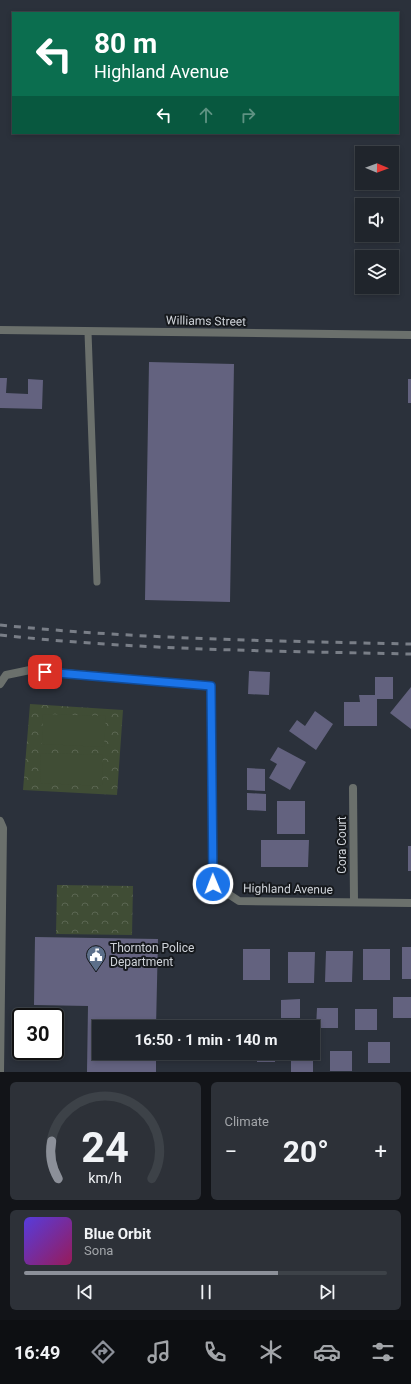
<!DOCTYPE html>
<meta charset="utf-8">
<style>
:root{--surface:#20252c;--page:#2d3138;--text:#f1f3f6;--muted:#a2a5a9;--line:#3d4248;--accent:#8c9099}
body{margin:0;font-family:Roboto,sans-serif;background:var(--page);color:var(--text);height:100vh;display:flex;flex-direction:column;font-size:15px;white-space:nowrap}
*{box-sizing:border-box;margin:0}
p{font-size:13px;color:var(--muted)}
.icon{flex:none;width:22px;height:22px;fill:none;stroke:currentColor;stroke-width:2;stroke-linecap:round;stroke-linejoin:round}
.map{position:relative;height:1072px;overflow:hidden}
.details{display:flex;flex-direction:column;gap:10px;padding:10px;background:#121418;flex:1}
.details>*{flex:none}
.hud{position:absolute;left:12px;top:12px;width:387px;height:122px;border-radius:0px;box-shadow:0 2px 6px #0003,0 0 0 1px var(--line);background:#0b6e4f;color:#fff;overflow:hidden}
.needle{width:26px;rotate:91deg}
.buttons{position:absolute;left:355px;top:146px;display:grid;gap:8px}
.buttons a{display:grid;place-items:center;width:44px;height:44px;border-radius:0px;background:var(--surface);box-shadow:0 2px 6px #0003,0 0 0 1px var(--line);font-size:20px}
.speed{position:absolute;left:12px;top:1008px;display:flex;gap:8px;font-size:20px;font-weight:700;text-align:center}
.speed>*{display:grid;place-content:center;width:52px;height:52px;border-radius:50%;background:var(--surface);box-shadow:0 2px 6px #0003,0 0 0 1px var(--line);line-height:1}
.speed .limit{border:2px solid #111;border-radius:6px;background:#fff;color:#111}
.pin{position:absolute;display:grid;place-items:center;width:34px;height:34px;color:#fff;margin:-17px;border-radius:8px;box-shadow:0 2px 6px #0006}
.me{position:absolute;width:44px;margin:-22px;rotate:359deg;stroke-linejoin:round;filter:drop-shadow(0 0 3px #0008)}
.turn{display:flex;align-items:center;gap:14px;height:84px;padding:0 16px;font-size:18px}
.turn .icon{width:52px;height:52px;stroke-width:2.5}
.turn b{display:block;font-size:28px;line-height:34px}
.lanes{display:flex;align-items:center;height:38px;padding:0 16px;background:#0003;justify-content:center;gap:20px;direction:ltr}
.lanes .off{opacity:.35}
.big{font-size:30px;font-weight:700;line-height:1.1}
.details .tile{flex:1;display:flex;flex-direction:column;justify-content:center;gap:6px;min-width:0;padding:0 14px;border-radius:6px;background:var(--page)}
.details .dial{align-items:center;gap:0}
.dial svg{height:104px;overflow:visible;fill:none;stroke:var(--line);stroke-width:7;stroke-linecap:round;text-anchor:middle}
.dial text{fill:var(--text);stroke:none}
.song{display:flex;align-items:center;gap:12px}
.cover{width:48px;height:48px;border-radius:6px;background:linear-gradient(135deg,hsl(250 70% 55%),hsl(330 70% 35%))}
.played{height:4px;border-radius:2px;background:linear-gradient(90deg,var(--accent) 70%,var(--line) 70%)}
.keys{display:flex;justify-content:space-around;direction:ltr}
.heat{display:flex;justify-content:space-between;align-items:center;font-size:22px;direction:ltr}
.details .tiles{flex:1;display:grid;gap:10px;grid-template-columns:1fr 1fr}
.tile:last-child{grid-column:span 2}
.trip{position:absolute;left:92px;top:1020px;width:228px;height:40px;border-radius:0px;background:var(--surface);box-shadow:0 2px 6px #0003,0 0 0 1px var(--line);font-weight:700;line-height:40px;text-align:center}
.dock{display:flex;height:64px;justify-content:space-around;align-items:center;background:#0d0f12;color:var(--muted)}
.dock .icon{width:28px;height:28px}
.dock .selected{color:var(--accent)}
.dock b{font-size:18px;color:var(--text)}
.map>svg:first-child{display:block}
.park{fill:url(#park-crowns)}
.pitch{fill:#404d35}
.building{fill:#63627f}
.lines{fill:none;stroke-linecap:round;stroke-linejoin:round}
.service{stroke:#6b706c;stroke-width:7}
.minor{stroke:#6b706c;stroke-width:8}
.tertiary{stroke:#6b706c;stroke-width:8}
.rail{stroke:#797e87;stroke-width:3;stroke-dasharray:7 7;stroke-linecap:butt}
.route-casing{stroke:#114b97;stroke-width:10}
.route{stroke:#1a73e8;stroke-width:7}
.labels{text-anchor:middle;stroke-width:4;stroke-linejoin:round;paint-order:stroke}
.street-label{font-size:12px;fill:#cfd3d9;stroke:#16191d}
.poi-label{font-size:12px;fill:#cfd3d9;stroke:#16191d;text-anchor:start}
</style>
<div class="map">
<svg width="411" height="1072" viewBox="0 0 411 1072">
<defs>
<pattern id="park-crowns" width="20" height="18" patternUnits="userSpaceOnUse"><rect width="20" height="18" fill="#404d35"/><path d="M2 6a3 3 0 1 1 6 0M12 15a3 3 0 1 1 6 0" fill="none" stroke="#5b6652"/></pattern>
</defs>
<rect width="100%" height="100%" fill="#2b313b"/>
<path class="park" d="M30 704 123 710 117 795 23 790Z
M57 885 133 886 132 935 56 934Z"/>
<path class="pitch" d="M43 714 106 716 104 747 42 744Z
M41 753 103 755 102 786 40 783Z"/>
<path class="building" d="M149 362 234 364 230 602 145 600Z
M0 378H7L6 393 28 394V379L43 380 42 409 0 408Z
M408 379H411V403H408Z
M249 671 270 672 269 695 248 694Z
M375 677H393V699H377V726H344V702H360L359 695H375Z
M411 687V729L390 713Z
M315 711 333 724 316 750 289 731 297 720 305 726Z
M278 747 306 762 290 790 269 778 277 764 270 760Z
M247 768 265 769V791L247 790Z
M247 793 266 794V811L247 810Z
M277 801H305V834H277Z
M261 840H309L308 867H261Z
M408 846H411V871H408Z
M35 937 158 939 156 1027H99V1053H156V1072H87L88 1006 34 1005Z
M402 947H411V979H402Z
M243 949H270V980H243Z
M363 949H390V980H363Z
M326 951H353L352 982H325Z
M288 952H315L314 983H288Z
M393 997H411V1018H393Z
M300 999V1018H281V1000Z
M317 1008H338V1028H316Z
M355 1009H377V1030H355Z
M368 1042H390V1063H368Z
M330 1051H352V1071H330Z
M257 1053H275V1062H257Z
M291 1053H313V1072H291Z"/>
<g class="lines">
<path class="service" d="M88 332 97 582"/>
<path class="minor" d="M0 684 6 675 30 670 211 686 213 884 239 901 411 903
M353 788 354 902
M0 821 3 828 0 1072"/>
<path class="tertiary" d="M0 330 411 335"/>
<path class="rail" d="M0 625C136 639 274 641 411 644
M0 635C136 650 274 651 411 654"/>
</g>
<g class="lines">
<defs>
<path id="route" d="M45 672 211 686 213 884"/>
</defs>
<use href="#route" class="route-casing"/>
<use href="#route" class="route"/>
</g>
<defs>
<symbol id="civic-pin" viewBox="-11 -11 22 30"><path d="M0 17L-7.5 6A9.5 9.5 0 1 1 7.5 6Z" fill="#5c6f8a" stroke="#16191d"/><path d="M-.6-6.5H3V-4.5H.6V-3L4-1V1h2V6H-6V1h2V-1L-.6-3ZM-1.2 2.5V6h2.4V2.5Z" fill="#fff"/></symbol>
</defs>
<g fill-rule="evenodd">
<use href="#civic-pin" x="85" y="944" width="22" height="30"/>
</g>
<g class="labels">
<g class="street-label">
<text transform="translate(206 321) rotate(1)" y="4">Williams Street</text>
<text transform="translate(342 845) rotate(-90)" y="4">Cora Court</text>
<text transform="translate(288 889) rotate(1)" y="4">Highland Avenue</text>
</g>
<g class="poi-label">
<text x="110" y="952">Thornton Police<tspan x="110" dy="14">Department</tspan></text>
</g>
</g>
</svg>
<div class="buttons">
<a><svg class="needle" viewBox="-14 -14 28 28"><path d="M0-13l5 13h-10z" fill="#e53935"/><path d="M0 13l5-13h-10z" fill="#a2a5a9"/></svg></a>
<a><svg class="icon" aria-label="sound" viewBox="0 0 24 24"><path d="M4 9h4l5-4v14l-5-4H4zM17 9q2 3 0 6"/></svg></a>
<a><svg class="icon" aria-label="layers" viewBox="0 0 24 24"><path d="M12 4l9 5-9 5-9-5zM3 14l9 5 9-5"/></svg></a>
</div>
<div class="speed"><div class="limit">30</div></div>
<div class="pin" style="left:45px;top:672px;background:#d93025"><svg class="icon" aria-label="arrive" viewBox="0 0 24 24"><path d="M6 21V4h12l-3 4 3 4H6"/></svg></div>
<svg class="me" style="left:213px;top:884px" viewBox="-20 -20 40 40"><circle r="17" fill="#1a73e8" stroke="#fff" stroke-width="3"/><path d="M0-11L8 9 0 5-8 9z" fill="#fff"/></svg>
<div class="trip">16:50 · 1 min · 140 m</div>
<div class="hud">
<div class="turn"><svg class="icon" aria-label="left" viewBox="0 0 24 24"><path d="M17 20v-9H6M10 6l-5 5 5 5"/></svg><div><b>80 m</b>Highland Avenue</div></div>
<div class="lanes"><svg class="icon" aria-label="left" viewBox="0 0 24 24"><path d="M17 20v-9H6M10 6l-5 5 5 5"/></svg><svg class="icon off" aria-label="ahead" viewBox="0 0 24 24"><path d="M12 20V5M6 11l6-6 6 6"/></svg><svg class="icon off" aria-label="right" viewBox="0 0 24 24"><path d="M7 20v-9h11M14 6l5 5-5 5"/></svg></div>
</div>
</div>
<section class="details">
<div class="tiles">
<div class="tile dial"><svg viewBox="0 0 100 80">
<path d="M14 69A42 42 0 1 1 86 69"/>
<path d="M14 69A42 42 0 0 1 9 40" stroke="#8c9099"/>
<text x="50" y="56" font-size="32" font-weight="700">24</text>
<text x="50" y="72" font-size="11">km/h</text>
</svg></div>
<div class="tile"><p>Climate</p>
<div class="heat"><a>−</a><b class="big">20°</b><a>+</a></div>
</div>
<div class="tile">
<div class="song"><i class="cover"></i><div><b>Blue Orbit</b><p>Sona</p></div></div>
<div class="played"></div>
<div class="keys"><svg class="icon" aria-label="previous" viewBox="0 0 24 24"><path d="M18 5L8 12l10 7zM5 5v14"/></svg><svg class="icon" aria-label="pause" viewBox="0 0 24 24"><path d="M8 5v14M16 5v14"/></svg><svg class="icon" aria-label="next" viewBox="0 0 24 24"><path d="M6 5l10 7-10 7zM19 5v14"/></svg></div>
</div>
</div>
</section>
<nav class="dock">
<b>16:49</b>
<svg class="icon selected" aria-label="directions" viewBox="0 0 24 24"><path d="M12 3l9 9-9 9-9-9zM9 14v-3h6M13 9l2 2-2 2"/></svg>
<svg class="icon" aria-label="music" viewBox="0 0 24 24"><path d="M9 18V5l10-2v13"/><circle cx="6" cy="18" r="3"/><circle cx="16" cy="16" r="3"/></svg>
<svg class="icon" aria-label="phone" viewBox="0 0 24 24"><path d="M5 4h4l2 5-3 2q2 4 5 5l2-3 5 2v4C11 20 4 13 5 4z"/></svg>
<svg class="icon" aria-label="climate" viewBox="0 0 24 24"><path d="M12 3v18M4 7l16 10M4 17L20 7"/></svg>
<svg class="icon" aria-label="car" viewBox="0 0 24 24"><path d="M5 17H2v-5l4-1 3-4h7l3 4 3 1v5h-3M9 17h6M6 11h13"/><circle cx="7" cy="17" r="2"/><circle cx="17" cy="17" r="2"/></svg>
<svg class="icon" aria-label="filters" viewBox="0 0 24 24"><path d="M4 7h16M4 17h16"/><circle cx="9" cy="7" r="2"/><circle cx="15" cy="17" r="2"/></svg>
</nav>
